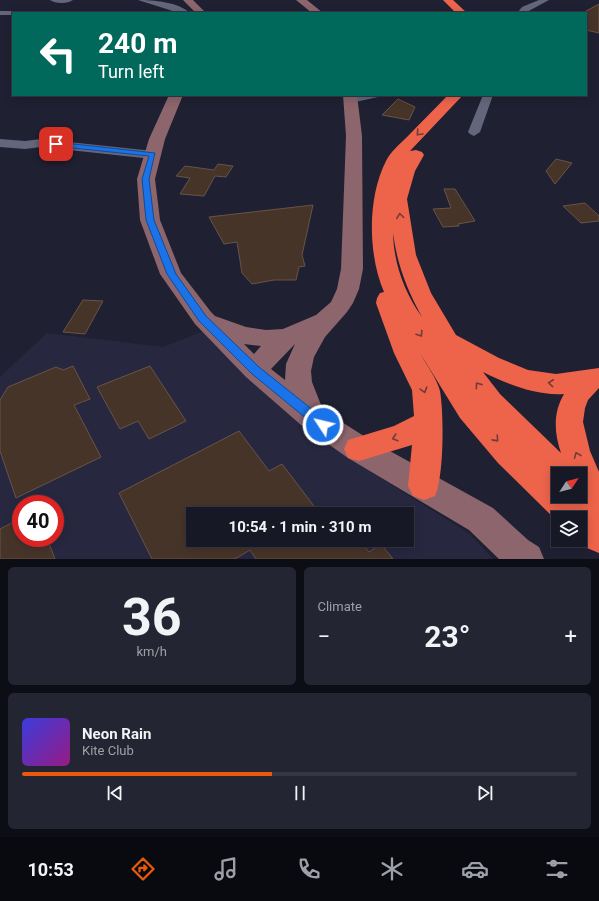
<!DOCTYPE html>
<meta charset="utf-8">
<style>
:root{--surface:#171826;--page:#242532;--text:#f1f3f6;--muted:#9ea0a7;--line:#363743;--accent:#ea580c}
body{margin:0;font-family:Roboto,sans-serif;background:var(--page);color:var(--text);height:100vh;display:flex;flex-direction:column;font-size:15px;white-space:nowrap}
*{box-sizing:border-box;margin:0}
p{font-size:13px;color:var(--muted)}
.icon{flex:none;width:22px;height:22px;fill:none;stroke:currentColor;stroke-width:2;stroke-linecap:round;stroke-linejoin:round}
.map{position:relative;height:559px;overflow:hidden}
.drawer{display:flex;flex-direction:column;gap:8px;padding:8px;background:#0d0d15;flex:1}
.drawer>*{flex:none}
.banner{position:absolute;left:12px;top:12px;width:575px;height:84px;border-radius:0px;box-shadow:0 2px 10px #0003,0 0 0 1px var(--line);background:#00695c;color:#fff;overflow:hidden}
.needle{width:26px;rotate:54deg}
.controls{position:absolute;left:551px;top:467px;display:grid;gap:8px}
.controls a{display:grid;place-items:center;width:36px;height:36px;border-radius:0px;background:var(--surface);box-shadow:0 2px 10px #0003,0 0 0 1px var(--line);font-size:20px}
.speed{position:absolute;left:12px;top:495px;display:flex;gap:8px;font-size:20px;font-weight:700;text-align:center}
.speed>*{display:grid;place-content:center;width:52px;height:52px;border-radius:50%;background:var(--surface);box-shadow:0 2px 10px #0003,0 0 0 1px var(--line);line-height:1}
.speed .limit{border:6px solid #d22;background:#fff;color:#111}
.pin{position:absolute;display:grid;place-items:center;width:34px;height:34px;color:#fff;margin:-17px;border-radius:8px;box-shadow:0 2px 6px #0006}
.me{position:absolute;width:44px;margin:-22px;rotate:305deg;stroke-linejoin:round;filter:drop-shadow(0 0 3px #0008)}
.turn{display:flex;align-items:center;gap:14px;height:84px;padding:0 20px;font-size:18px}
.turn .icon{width:52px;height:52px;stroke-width:2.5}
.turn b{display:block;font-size:28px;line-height:34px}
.big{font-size:30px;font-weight:700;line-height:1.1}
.drawer .widget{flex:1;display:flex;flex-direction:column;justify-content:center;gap:6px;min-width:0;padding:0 14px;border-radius:6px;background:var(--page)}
.drawer .dial{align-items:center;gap:0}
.dial b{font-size:52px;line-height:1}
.song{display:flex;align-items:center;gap:12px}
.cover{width:48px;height:48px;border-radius:6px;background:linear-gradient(135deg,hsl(240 70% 55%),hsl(310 70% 35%))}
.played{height:4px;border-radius:2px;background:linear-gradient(90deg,var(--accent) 45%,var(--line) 45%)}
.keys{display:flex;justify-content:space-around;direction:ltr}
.heat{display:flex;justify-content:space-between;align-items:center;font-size:22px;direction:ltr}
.drawer .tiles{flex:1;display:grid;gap:8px;grid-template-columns:1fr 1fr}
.widget:last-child{grid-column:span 2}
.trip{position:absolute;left:186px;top:507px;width:228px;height:40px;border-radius:0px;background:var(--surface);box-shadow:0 2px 10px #0003,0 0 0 1px var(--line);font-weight:700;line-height:40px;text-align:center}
.tab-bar{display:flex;height:64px;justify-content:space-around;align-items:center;background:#090a0f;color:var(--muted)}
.tab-bar .icon{width:28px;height:28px}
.tab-bar .active{color:var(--accent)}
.tab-bar b{font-size:18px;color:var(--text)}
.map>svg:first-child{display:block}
.built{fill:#272840;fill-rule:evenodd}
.building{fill:#473429;stroke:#685348}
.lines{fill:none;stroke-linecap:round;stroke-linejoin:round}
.street{fill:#64667b;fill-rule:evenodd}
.secondary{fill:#8d656d;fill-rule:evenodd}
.highway{fill:#ee644b;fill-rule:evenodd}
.oneway{stroke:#723b3c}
.route{fill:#1a73e8;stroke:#114b97}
</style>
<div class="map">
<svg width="599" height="559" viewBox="0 0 599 559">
<rect width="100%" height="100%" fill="#1f2032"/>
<path class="built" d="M204 331 253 382 325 443 470 534 493 559H0V377L47 333 163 347ZM21 504H55V538H21ZM193 514H407V540H193Z"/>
<path class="building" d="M599 4V33L586 30V11Z
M398 99 415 107 409 120 382 115Z
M556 159 572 163 555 184 546 171Z
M218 164 233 166 226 177 215 176 204 196 180 194 190 178 176 176 185 166 214 170Z
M444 189H455L475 221 458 224 459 226 443 227 433 209 451 208Z
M585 203 599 216V221L581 223 563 206Z
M313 205 302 255 305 266 299 267 296 280H274L252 284 242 273 237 242 224 244 209 217Z
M83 300 103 301 85 334 63 332Z
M73 366 90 399 74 405 101 457 16 498 0 451V400L8 387 56 367 63 370Z
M150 366 186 421 149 439 138 421 120 429 97 387Z
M239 431 269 471 282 464 320 514H193V540H359L369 552 381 544 393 559H256L250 550 235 559H152L119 493Z
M21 518V538H47L55 559H0V529Z"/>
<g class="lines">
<path class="street" d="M50 0H73C68 4 55 4 50 0Z
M138 0C154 0 178 2 190 13H179Z
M539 0H549L525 13H517L522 7Z
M0 11H48L52 13H13V15H0Z
M359 95H379L378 97 351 103 346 100 347 98Z
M483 95H493L480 132 474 136 470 134 468 132Z
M0 139 25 141 41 139 153 151 159 155 153 159 41 147 25 149 0 147Z"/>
<path class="secondary" d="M183 0H193L206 13H196Z
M296 0H307L323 13H312Z
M169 95H183L165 139 155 179 160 220 181 273 211 312 215 316 246 327 266 330 283 329 316 315 331 302 337 289 341 269 346 136 343 95H357L362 136 363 269 359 289 353 303 347 312 325 337 314 357 311 371 312 382 323 410 370 440 493 508 528 540 539 547 544 559H499L469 530 348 458 301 425 246 377 195 324 160 274 140 220 137 179 149 139ZM244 344 261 346 254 354ZM295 344 286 364 285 380 271 369Z"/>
<path class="highway" d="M443 0H453L467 13H456Z
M448 95H463L410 151 416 150 422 152 424 155 415 171 407 199 416 255 431 293 456 335 499 358 528 370 556 374 599 368V388L588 400 585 408 583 422 590 451 599 472V553L587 548 578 540H580V518H558V522L498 463 460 418 420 353C426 364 437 379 440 391 444 414 444 476 435 496L424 500 413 496 408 486 412 445 359 461 348 458 344 449 348 440 394 426 414 416 412 390 394 353 376 303 377 298 380 293 384 292C368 255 367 198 386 161 390 152 400 144 408 136 421 122 435 109 448 95ZM393 233C397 264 407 290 422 317 404 292 394 264 393 233ZM483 372C507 384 536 396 564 394 553 413 554 432 561 453L500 394ZM558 474H580L579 496 582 501 576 496H558Z"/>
</g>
<defs><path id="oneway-chevron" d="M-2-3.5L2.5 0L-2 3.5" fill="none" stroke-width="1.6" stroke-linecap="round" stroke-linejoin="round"/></defs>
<g class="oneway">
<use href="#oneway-chevron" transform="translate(419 133) rotate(133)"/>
<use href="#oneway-chevron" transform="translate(400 216) rotate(-98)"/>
<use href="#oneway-chevron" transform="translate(420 334) rotate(57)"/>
<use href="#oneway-chevron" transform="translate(551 383) rotate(-174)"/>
<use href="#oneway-chevron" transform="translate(478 385) rotate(-125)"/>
<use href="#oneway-chevron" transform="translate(424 390) rotate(74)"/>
<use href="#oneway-chevron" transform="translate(395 438) rotate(163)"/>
<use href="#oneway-chevron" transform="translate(496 439) rotate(48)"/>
<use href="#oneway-chevron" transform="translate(577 455) rotate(-112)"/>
</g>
<path class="route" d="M56 142 155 153 149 179 154 220 176 274 206 316 259 367 328 422 329 425 328 429H319L251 373 199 321 167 274 146 220 142 179 149 156 54 146 53 144Z"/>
</svg>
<div class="controls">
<a><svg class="needle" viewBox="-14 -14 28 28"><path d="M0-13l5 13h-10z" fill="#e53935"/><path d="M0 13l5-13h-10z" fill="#9ea0a7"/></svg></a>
<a><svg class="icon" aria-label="layers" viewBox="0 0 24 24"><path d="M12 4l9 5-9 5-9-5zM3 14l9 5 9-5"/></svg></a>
</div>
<div class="speed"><div class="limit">40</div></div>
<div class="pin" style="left:56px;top:144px;background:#d93025"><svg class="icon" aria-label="arrive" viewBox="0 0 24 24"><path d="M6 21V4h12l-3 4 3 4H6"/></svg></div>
<svg class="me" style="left:323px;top:425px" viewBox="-20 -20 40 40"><circle r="17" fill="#1a73e8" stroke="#fff" stroke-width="3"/><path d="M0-11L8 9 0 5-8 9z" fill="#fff"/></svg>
<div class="trip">10:54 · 1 min · 310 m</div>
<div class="banner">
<div class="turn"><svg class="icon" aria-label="left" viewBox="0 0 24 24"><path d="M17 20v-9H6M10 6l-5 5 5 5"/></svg><div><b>240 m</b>Turn left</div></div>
</div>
</div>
<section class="drawer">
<div class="tiles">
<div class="widget dial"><b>36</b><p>km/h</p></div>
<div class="widget"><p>Climate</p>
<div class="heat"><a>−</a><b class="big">23°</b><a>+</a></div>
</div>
<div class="widget">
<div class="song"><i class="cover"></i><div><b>Neon Rain</b><p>Kite Club</p></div></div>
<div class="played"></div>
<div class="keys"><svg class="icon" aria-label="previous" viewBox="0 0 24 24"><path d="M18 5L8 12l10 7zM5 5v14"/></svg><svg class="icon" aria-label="pause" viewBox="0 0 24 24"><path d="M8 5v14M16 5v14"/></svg><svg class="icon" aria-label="next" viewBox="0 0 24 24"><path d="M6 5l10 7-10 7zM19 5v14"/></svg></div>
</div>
</div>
</section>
<nav class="tab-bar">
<b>10:53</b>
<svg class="icon active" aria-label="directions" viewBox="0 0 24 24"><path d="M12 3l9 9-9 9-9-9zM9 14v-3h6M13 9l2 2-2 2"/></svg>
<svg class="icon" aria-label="music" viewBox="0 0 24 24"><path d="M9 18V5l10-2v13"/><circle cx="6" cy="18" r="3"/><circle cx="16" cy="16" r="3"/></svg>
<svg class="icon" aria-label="phone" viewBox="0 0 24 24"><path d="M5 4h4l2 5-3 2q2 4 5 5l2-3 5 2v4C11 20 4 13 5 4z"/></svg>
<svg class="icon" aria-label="climate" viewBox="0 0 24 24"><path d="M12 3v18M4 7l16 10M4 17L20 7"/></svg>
<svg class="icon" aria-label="car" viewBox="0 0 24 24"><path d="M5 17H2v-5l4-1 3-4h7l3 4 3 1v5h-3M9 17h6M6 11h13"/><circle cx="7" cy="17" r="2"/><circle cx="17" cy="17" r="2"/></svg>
<svg class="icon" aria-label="filters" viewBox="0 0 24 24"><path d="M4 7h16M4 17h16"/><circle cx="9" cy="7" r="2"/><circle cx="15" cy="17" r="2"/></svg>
</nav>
